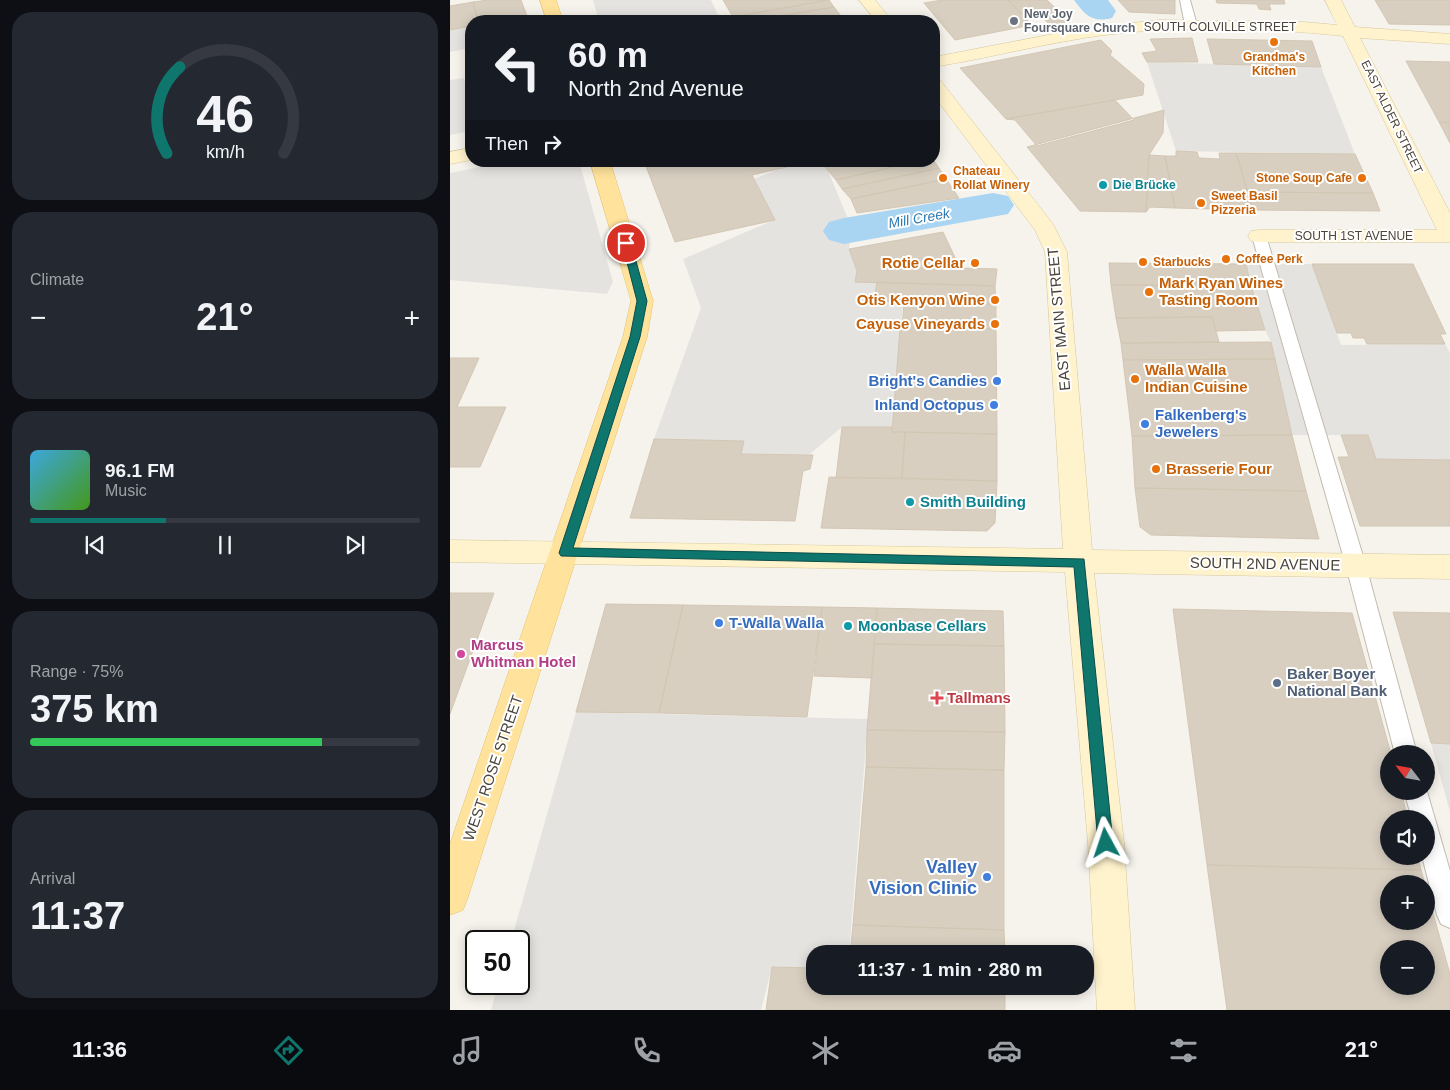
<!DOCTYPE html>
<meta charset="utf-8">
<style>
:root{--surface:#171b24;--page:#242831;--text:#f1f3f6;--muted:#9ea1a6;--line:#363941;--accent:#0f766e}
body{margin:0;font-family:Arial,sans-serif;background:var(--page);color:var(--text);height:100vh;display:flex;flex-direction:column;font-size:19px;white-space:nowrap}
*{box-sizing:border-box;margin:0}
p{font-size:16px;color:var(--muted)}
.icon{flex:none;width:28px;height:28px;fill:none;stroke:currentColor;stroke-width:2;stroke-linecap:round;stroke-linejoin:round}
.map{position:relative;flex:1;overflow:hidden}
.details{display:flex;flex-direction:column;gap:12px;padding:12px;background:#0d0f14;width:450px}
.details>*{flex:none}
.banner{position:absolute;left:15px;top:15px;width:475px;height:152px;border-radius:20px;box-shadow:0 2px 12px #0003;background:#171b24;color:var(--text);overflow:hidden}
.needle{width:32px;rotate:301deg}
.tools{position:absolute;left:930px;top:745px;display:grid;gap:10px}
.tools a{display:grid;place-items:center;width:55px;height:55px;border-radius:50%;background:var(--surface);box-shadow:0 2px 12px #0003;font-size:25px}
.speed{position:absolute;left:15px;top:930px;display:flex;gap:10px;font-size:25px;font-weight:700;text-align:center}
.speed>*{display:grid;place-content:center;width:65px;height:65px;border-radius:50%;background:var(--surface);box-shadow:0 2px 12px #0003;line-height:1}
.speed .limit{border:2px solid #111;border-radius:8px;background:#fff;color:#111}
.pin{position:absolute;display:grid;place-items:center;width:42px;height:42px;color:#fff;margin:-21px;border:2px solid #fff;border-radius:50%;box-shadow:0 1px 5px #0007}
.me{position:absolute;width:55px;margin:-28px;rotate:355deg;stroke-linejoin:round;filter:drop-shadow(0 0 4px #0008)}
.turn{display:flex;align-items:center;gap:18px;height:105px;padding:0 20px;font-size:22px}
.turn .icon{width:65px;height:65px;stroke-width:2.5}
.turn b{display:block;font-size:35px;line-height:42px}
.then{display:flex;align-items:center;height:48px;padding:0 20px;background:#0003;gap:10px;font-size:19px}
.big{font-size:38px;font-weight:700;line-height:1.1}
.details .tile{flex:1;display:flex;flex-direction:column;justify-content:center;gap:8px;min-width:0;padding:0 18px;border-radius:20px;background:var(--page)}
.details .dial{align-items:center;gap:0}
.dial svg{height:130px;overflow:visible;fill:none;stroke:var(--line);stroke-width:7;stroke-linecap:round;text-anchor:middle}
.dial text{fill:var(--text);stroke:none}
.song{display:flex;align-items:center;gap:15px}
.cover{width:60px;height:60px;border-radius:8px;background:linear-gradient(135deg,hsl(200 70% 55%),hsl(100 70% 35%))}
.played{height:5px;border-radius:2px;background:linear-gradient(90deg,var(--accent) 35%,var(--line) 35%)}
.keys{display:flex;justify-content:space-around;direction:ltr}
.heat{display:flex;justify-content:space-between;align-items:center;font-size:28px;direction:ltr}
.charge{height:8px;border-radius:4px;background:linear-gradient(90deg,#34c759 75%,var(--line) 0)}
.trip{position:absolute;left:356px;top:945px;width:288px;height:50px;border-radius:20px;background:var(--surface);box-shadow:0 2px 12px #0003;font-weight:700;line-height:50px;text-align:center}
.dock{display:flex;height:80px;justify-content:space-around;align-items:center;background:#090b0e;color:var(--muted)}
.dock .icon{width:35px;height:35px}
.dock .active{color:var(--accent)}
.dock b{font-size:22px;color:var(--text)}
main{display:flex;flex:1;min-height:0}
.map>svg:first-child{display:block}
.parking{fill:#e5e3e0}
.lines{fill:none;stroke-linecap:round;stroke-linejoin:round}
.river{fill:#a9d4f2;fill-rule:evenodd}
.building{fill:#d8cfc1;stroke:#d3c7b4;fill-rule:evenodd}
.lane-casing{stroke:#c2bbae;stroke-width:2}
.secondary-casing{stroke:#d6c79b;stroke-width:1}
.primary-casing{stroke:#e6c16a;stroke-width:1}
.lane{fill:#fff;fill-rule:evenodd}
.secondary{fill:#fff3cd;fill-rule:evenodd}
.primary{fill:#ffe39c;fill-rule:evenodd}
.route{fill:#0f766e;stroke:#0a4d48}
.worship-dot{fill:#6b7280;stroke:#fff;stroke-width:2}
.food-dot{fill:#e8710a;stroke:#fff;stroke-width:2}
.culture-dot{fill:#0f9aa8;stroke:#fff;stroke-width:2}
.shop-dot{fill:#3f7fe0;stroke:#fff;stroke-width:2}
.hotel-dot{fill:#d1479c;stroke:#fff;stroke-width:2}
.service-dot{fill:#5c6f8a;stroke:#fff;stroke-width:2}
.health-dot{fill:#e0444e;stroke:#fff;stroke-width:2}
.labels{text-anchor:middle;stroke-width:4;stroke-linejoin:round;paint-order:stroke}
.far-worship-label{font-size:12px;font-weight:bold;fill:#5b616d;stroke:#fff;text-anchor:start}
.far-street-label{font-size:12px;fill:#4b4439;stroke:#fff}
.far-food-label{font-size:12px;font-weight:bold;fill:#c56008;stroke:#fff;text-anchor:start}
.far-culture-label{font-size:12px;font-weight:bold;fill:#0d838f;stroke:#fff;text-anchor:start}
.far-water-label{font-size:14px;font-style:italic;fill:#2e7ab2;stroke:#fff}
.food-label{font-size:15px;font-weight:bold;fill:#c56008;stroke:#fff;text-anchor:end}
.street-label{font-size:15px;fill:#4b4439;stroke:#fff}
.shop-label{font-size:15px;font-weight:bold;fill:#366cbe;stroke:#fff;text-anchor:end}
.culture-label{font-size:15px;font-weight:bold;fill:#0d838f;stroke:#fff;text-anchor:start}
.hotel-label{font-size:15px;font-weight:bold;fill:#b23c85;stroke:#fff;text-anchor:start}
.service-label{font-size:15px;font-weight:bold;fill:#4e5e75;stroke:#fff;text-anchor:start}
.health-label{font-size:15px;font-weight:bold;fill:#be3a42;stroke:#fff;text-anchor:start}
.near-shop-label{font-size:18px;font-weight:bold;fill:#366cbe;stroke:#fff;text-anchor:end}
</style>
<main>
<section class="details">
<div class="tile dial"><svg viewBox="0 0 100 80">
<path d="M14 69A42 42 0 1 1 86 69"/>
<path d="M14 69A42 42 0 0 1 22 16" stroke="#0f766e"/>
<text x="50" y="56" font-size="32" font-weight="700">46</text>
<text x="50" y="72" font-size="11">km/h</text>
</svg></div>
<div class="tile"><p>Climate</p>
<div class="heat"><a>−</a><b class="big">21°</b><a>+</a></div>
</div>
<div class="tile">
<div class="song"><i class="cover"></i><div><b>96.1 FM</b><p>Music</p></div></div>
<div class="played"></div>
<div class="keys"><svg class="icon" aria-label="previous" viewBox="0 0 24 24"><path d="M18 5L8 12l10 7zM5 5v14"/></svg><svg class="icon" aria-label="pause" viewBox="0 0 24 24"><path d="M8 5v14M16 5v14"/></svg><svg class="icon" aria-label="next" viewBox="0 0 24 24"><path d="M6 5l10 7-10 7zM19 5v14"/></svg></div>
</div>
<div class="tile"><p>Range · 75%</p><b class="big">375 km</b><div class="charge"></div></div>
<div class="tile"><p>Arrival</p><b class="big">11:37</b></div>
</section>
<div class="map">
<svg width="1000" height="1010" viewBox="0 0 1000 1010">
<rect width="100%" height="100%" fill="#f6f3ec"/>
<path class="parking" d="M143 0H261L271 21H149Z
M21 26V48L0 52V30Z
M697 62 871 67 905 154 726 151Z
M14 78 21 113V131L0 135V80Z
M59 161H129L163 282 157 294 0 280V173Z
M350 161H374L401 226 399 249 407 271 405 282H427L425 301 453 302 442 427H392L360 454H291L294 441 204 439 251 308 233 259 324 220 304 179Z
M796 264H862L891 345 995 344 1000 353V460L926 459 918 435H842L821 342 815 330Z
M126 712 418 719 399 954H365V968L322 967 311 1010H41L48 984H69V941H61Z
M981 743 1000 744V812Z"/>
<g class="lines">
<path class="river" d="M624 0H658L666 11 662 18C642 23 635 15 624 0Z
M543 193 558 196 564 205 558 214 394 244 379 240 373 231 379 222 394 218Z"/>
</g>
<path class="building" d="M38 0H71L77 16 46 21H28L23 2Z
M273 0H379L283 17Z
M379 0 384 7 300 21H286L283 17Z
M492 0H558L582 25 505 40 474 3Z
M558 0H575L591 16 576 19Z
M575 0H597L620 22 601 26Z
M668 0H725V14L679 12Z
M766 0H834L835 4H819L821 10 809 9 807 4 767 3Z
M925 0H1000V25L939 24Z
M23 2 28 21H21V26L0 30V6Z
M384 7 391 16 363 21H300Z
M391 16 394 21H363Z
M742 38 748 62H697L692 53 707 51 700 39Z
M757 39 862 41 871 67 764 64Z
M651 40 662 51 660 55 694 84 693 95 556 119 510 68Z
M956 61 1000 62V123L989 122Z
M665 100 684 120 587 146 565 120 556 119Z
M714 110 713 133 699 155 696 212 630 211 577 147Z
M989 122 1000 123V143Z
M726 151 747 152 749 158 770 159 769 153H786L803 210 725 208 715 156H726Z
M786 153 905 154 923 193 798 192Z
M699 155 715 156 725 208 700 207 696 212Z
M194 161H338L341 166 302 175 325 220 225 242Z
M370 161H468L386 180Z
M468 161H484L489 168 392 189 386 180Z
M489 168 496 179 401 199 392 189Z
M496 179 509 198 407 213 401 199Z
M798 192 923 193 930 211 803 210Z
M493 232 510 268 547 269 545 286 405 282 407 271 399 249Z
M659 263 796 264 801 285H661Z
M862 264H963L996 334H990L995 344H917L914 338H903L901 333H887Z
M427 282 545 286 546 304 424 301Z
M661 285H801L815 330 766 331 762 317 666 318Z
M454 303 546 304V329L452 328Z
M762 317 769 342 671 343 666 318Z
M450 329H546L547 434 442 432Z
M821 342 825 359 673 360 671 343Z
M0 358H29L7 407H56L30 467H0Z
M825 359 842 435 682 436 673 360Z
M392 427H442V432H455L452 478H386Z
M455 432 547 434V481L452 478Z
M842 435 856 491 685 488 682 436Z
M891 435H918L926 459 1000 460V526H910L888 457H899Z
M204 439 294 441 291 454 363 455 360 469 353 471 345 521 180 518Z
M379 477 547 481 545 523 537 531 371 528Z
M685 488 856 491 869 539 701 535 690 527Z
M0 593H44L0 714Z
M156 604 233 605 209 713 126 712Z
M233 605 372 607 357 717 209 713Z
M372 607 427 608 422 678 364 676Z
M427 608 553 611 554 646 424 644Z
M723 609 902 613 941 754H939V791H951L958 819H939V856H968L971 870 757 865Z
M943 612 1000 613V744L981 743Z
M424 644 554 646 555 732 417 730Z
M417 730 555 732 554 770 416 767Z
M416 767 554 770V930L403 925Z
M757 865 971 870 975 884H939V921H976V888L1000 974V1010H777ZM939 949H976V986H939Z
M403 925 554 930 555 954H400Z
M322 967 365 968V986H555V1010H316Z"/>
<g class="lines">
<defs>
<path id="lane" d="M730 0H740L747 25 745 27H737L735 25Z
M809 232 816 236 916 566 967 754H945L896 566 802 236Z
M976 788 1000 871V928L991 924 987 915 972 856H976V819H962L954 791H976Z"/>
<path id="secondary" d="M409 0H425L442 21H426Z
M875 0H891L905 27 1000 34V44L910 38 1000 213V242H809L801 241 798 236 801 231 809 230H987L893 36C810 27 716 25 634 38 583 46 534 59 484 67V57L634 28 710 20 854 22 887 25Z
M484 79 490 80 603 224 617 252 642 550 1000 555V579L644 573 674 843 685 1010H647L638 843 615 572 0 562V540L613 549 595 252 585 230 484 96Z
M21 148V160L0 164V152Z"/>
<path id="primary" d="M90 0H106L113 21H97Z
M140 161H160L203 301 197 337 18 897 13 910 0 915V844L173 337 181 301Z"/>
</defs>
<use href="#lane" class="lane-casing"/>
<use href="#secondary" class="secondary-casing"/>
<use href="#primary" class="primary-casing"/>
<use href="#lane" class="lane"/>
<use href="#secondary" class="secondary"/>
<use href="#primary" class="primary"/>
</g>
<path class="route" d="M176 240 181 243 197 301 190 337 123 548 634 559 663 843 661 848 656 850 650 848 648 843 624 567 111 556 109 553 180 337 187 301 172 243Z"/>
<circle class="worship-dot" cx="564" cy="21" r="5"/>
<g class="food-dot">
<circle cx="824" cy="42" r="5"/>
<circle cx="493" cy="178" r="5"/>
<circle cx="912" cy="178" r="5"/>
<circle cx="751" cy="203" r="5"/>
<circle cx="776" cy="259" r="5"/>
<circle cx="693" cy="262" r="5"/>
<circle cx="525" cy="263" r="5"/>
<circle cx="699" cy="292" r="5"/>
<circle cx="545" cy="300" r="5"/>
<circle cx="545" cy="324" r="5"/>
<circle cx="685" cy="379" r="5"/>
<circle cx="706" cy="469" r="5"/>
</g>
<g class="culture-dot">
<circle cx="653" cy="185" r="5"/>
<circle cx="460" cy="502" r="5"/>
<circle cx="398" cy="626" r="5"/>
</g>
<g class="shop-dot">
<circle cx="547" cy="381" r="5"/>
<circle cx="544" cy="405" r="5"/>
<circle cx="695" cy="424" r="5"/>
<circle cx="269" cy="623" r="5"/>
<circle cx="537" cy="877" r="5"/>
</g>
<circle class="hotel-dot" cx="11" cy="654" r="5"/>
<circle class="service-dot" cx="827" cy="683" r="5"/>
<path class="health-dot" d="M484.5 690.5h5v5h5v5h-5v5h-5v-5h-5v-5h5z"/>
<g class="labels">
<g class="far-worship-label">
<text x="574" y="18">New Joy<tspan x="574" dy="14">Foursquare Church</tspan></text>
</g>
<g class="far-street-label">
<text x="770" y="31">SOUTH COLVILLE STREET</text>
<text transform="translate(942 117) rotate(64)" y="4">EAST ALDER STREET</text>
<text x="904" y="240">SOUTH 1ST AVENUE</text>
</g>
<g class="far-food-label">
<text x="824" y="61" text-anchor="middle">Grandma's<tspan x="824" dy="14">Kitchen</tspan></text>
<text x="503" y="175">Chateau<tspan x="503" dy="14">Rollat Winery</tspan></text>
<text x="902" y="182" text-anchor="end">Stone Soup Cafe</text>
<text x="761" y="200">Sweet Basil<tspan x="761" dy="14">Pizzeria</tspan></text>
<text x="786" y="263">Coffee Perk</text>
<text x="703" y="266">Starbucks</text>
</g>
<g class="far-culture-label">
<text x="663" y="189">Die Brücke</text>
</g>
<g class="far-water-label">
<text transform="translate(469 218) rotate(-10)" y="5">Mill Creek</text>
</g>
<g class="food-label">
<text x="515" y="268">Rotie Cellar</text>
<text x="709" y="288" text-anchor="start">Mark Ryan Wines<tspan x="709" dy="17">Tasting Room</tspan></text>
<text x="535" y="305">Otis Kenyon Wine</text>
<text x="535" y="329">Cayuse Vineyards</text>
<text x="695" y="375" text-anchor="start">Walla Walla<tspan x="695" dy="17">Indian Cuisine</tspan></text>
<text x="716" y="474" text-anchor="start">Brasserie Four</text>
</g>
<g class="street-label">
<text transform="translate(609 319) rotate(-95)" y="5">EAST MAIN STREET</text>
<text transform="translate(815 564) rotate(1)" y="5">SOUTH 2ND AVENUE</text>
<text transform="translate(43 768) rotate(-71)" y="5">WEST ROSE STREET</text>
</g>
<g class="shop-label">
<text x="537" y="386">Bright's Candies</text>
<text x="534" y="410">Inland Octopus</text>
<text x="705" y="420" text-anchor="start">Falkenberg's<tspan x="705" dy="17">Jewelers</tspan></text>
<text x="279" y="628" text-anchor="start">T-Walla Walla</text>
</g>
<g class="culture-label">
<text x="470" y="507">Smith Building</text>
<text x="408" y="631">Moonbase Cellars</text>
</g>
<g class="hotel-label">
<text x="21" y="650">Marcus<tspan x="21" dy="17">Whitman Hotel</tspan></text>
</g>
<g class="service-label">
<text x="837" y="679">Baker Boyer<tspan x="837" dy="17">National Bank</tspan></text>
</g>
<g class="health-label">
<text x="497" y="703">Tallmans</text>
</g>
<g class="near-shop-label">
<text x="527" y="873">Valley<tspan x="527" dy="21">Vision Clinic</tspan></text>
</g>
</g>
</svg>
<div class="tools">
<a><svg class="needle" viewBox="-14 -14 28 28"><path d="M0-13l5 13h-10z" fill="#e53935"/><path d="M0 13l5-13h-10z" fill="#9ea1a6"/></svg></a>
<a><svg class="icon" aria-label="sound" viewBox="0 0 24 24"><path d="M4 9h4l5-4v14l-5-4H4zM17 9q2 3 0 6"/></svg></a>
<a>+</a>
<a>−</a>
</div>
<div class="speed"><div class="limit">50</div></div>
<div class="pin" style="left:176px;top:243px;background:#d93025"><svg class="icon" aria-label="arrive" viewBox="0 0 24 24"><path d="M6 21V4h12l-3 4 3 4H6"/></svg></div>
<svg class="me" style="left:656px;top:843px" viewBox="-20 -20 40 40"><path d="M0-17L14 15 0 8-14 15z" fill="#0f766e" stroke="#fff" stroke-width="4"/></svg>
<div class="trip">11:37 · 1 min · 280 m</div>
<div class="banner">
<div class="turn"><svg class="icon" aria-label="left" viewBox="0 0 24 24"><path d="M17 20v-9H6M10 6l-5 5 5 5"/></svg><div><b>60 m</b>North 2nd Avenue</div></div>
<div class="then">Then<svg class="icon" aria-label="right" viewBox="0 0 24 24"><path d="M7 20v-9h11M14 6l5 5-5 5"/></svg></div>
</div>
</div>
</main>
<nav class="dock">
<b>11:36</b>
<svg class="icon active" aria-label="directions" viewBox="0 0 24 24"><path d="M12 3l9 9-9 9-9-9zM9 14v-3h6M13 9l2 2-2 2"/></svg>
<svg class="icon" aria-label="music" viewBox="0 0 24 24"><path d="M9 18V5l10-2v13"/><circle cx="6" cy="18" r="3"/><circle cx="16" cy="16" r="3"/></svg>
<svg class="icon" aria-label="phone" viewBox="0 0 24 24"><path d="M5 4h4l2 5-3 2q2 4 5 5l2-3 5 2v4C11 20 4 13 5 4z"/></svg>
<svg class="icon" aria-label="climate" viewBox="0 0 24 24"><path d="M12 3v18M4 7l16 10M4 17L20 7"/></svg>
<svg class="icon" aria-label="car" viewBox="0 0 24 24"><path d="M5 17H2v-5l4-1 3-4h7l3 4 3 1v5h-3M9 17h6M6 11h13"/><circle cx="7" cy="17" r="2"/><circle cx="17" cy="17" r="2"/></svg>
<svg class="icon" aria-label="filters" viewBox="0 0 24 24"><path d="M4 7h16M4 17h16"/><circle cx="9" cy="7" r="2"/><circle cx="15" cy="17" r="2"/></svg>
<b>21°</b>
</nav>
